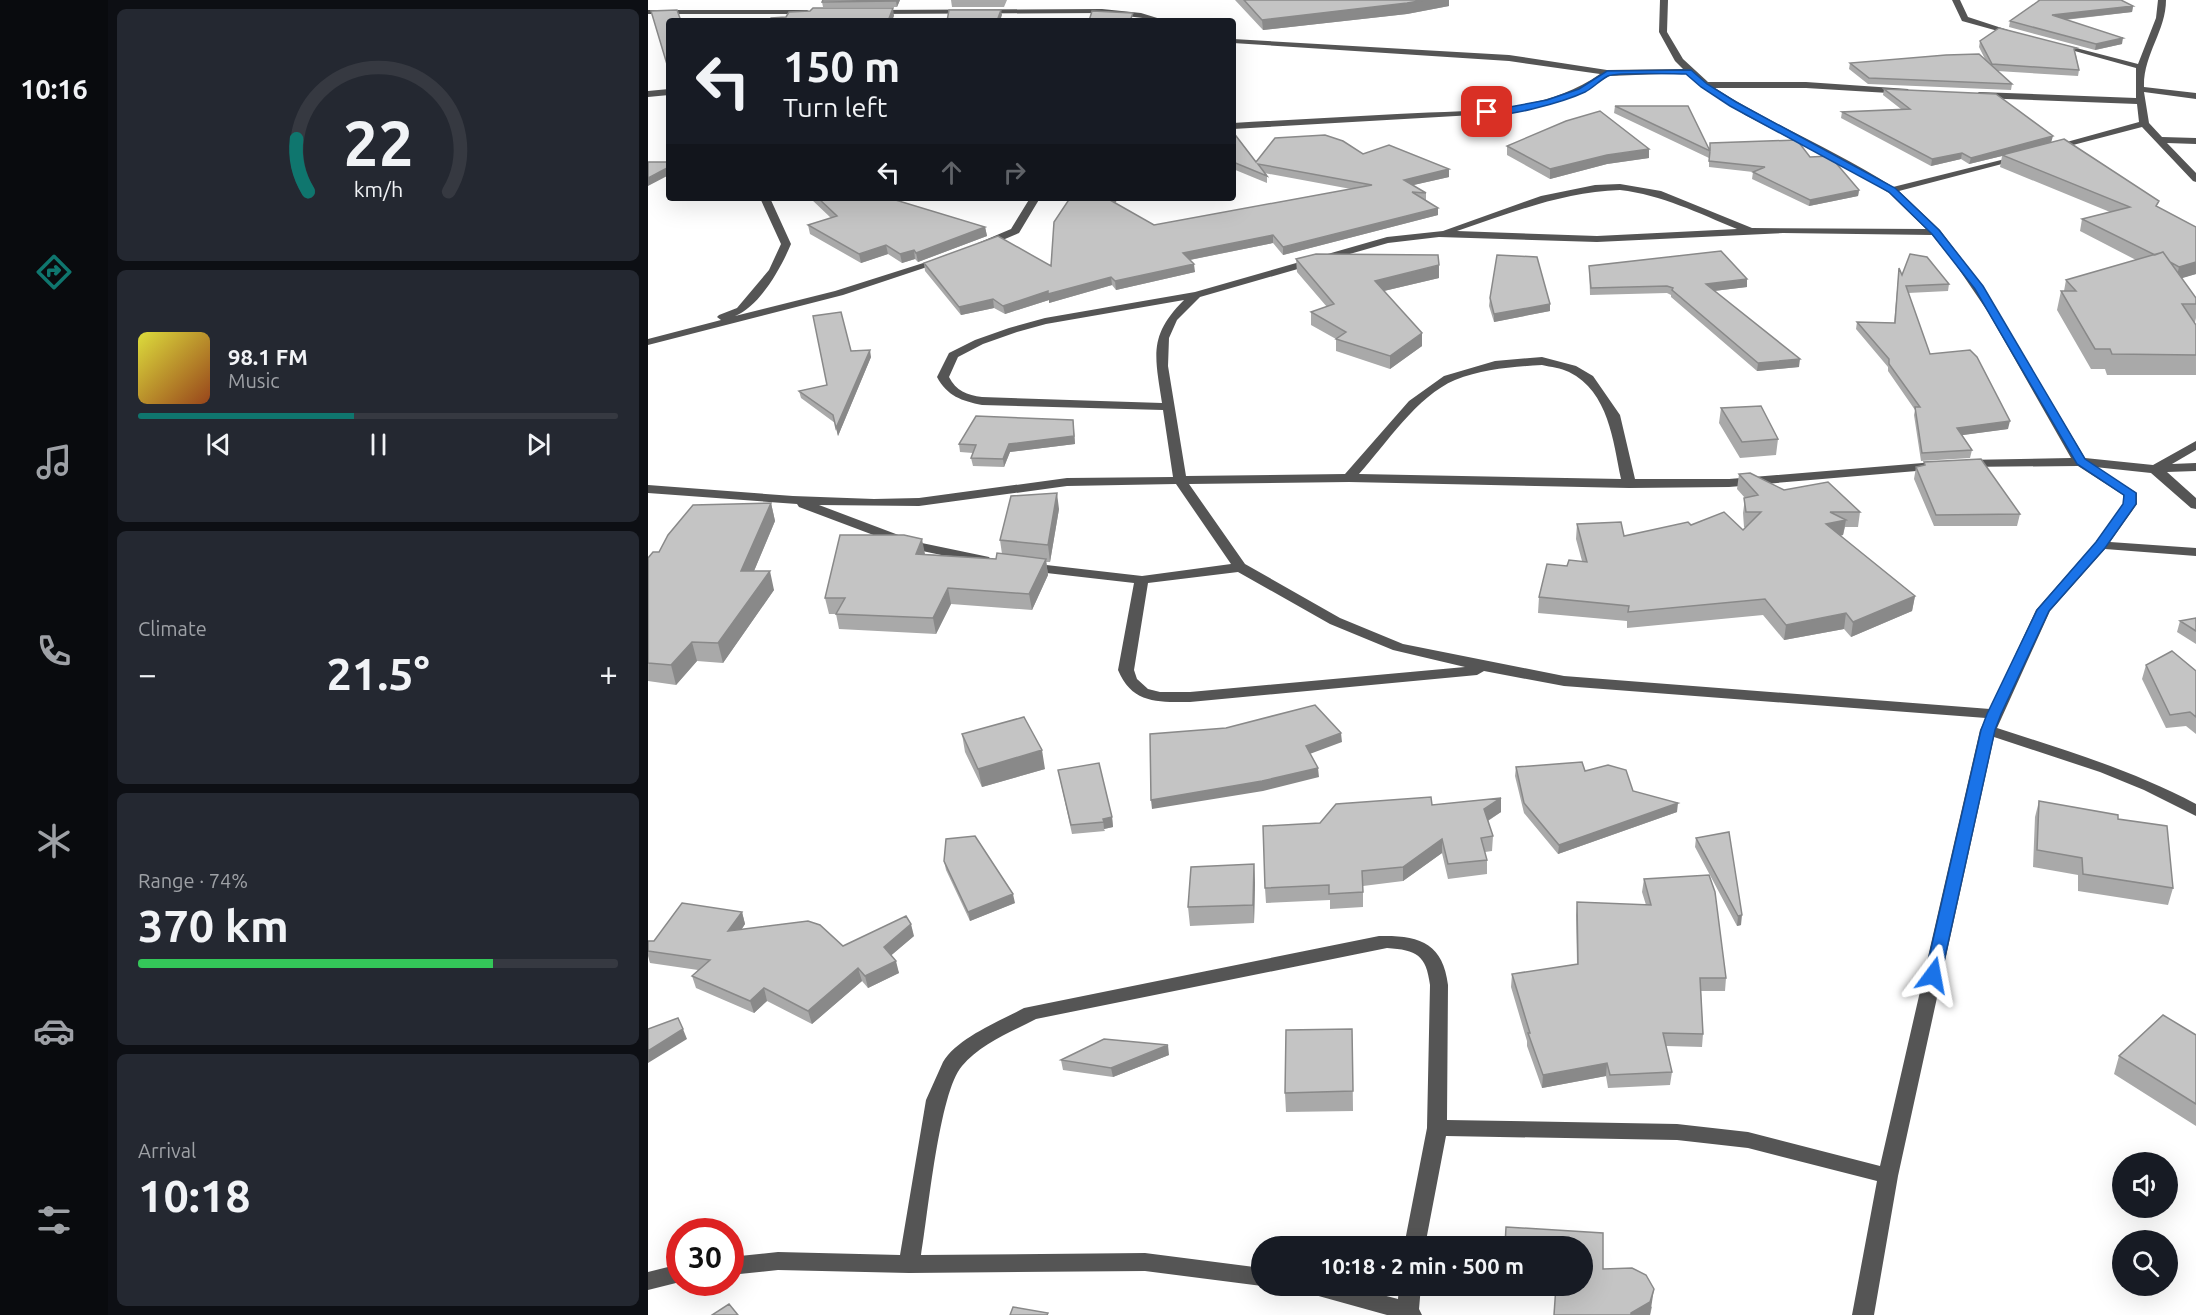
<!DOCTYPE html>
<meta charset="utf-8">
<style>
:root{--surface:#171b24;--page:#242831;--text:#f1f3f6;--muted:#9ea1a6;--line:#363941;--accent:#0f766e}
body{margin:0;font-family:Ubuntu,sans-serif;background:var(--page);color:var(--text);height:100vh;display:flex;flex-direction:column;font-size:22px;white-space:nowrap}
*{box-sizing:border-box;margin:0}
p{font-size:20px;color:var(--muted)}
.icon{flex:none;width:33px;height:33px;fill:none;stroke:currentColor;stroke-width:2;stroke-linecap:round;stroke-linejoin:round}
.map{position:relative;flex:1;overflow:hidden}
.sheet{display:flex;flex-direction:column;gap:9px;padding:9px;background:#0d0f14;width:540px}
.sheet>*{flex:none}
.top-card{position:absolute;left:18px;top:18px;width:570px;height:183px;border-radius:6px;box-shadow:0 6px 24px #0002;background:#171b24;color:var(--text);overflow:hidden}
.buttons{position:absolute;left:1464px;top:1152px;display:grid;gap:12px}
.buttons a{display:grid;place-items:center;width:66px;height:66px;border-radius:50%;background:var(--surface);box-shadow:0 6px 24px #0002;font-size:30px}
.speed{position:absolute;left:18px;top:1218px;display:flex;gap:12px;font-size:30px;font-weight:700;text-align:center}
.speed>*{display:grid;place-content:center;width:78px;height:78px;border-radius:50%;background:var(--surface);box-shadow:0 6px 24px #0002;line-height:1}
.speed .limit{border:9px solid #d22;background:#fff;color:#111}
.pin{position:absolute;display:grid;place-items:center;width:51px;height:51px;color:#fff;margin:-26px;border-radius:12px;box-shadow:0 3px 9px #0006}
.me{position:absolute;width:66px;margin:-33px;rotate:13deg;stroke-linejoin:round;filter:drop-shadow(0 0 4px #0008)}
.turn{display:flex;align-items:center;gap:21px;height:126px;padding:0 18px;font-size:27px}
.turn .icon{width:78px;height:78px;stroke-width:2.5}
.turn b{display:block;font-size:42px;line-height:51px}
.lanes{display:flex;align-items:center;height:57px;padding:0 18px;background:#0003;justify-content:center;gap:30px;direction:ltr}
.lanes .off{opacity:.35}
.big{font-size:45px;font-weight:700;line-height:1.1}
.sheet .tile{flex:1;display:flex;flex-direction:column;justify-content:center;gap:9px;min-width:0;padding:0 21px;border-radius:9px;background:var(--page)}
.sheet .dial{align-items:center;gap:0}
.dial svg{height:156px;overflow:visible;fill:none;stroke:var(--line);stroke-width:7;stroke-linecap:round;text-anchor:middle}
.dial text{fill:var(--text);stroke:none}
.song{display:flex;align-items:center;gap:18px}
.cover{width:72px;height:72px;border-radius:9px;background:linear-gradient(135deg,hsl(60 70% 55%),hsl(20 70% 35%))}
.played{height:6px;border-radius:3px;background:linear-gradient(90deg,var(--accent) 45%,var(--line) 45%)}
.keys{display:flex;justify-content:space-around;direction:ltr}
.heat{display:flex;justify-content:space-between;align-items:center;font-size:33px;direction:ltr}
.charge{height:9px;border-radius:4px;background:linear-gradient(90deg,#34c759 74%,var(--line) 0)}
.trip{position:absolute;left:603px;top:1236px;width:342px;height:60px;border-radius:30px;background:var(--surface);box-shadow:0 6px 24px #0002;font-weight:700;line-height:60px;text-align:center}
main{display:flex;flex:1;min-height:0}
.tab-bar{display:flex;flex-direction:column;width:108px;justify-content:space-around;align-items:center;background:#090b0e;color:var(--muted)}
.tab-bar .icon{width:42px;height:42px}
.tab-bar .active{color:var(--accent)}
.tab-bar b{font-size:27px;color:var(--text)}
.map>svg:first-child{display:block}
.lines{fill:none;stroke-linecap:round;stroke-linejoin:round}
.minor{fill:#555;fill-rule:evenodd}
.wall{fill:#a9a9a9}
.shaded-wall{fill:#898989}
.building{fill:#c4c4c4;stroke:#898989;stroke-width:1.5}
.route{fill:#1a73e8;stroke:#114b97;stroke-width:1.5}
</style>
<main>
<nav class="tab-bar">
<b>10:16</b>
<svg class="icon active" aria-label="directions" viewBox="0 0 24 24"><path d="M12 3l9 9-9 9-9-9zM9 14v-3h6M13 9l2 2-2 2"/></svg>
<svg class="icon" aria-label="music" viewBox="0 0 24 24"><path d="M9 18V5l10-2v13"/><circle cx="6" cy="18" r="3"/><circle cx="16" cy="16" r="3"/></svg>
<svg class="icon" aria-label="phone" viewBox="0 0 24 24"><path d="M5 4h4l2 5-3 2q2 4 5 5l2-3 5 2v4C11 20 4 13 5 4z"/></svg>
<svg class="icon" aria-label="climate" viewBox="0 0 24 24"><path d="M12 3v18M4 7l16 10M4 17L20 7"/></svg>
<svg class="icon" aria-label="car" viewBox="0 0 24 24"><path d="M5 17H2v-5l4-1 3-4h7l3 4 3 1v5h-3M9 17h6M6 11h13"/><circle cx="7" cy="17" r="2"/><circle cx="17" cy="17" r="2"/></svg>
<svg class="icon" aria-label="filters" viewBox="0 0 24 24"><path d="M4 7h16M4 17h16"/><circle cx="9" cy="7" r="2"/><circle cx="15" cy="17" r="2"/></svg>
</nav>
<section class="sheet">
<div class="tile dial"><svg viewBox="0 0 100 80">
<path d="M14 69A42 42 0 1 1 86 69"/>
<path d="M14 69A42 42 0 0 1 8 42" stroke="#0f766e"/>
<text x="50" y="56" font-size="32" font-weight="700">22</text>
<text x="50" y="72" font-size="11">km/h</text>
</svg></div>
<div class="tile">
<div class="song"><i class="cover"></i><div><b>98.1 FM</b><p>Music</p></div></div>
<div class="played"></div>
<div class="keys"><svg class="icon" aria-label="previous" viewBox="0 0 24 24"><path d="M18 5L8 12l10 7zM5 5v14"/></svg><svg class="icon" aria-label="pause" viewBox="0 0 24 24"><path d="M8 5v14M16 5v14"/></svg><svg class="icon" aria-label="next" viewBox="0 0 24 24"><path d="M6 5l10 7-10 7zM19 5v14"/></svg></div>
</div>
<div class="tile"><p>Climate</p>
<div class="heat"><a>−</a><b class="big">21.5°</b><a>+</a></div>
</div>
<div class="tile"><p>Range · 74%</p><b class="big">370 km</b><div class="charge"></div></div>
<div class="tile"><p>Arrival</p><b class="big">10:18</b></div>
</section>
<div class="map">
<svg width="1548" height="1315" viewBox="0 0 1548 1315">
<rect width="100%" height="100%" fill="#fff"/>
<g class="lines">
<path class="minor" d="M1012 0H1020L1019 32 1035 59 1060 82H1158L1260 89 1261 91 1257 94 1158 88H1067C1124 125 1188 150 1245 187L1373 155V159L1251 191 1292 230 1332 283 1437 458 1505 465 1548 441V450L1524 464 1548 463V471L1519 472 1548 498V509L1543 508 1503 473 1447 467 1489 493V504L1462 542 1548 548V556L1457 549 1402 611 1349 728C1417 750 1484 770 1548 804V816L1496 790 1452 772 1346 737 1250 1176 1226 1315H1204L1229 1181 1100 1148 1029 1140 798 1136 777 1246H756L779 1128 782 985C778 955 769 950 739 948L388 1019C363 1032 332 1044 314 1066 291 1092 280 1215 273 1255L497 1253 614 1268V1286H616H614L497 1271 261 1273 130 1270 82 1275V1257L130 1252 252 1255 278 1100 295 1062C309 1038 352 1021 376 1008L731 936C771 935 795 943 800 985L799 1120 1029 1124 1100 1132 1232 1166 1332 730 1338 718 916 686 836 671 829 675 542 702C510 702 484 704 470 670L486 583 381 571 374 567 381 563 494 576 583 564 528 484 419 486 271 506 171 505 269 542 341 557 343 560 341 563 336 564 260 548 151 507 149 504 0 493V485L145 496 226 499 271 498 419 478 525 477 515 410 334 405C314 401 299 396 289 377L301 353 327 340 361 328 397 318 547 292 739 237 795 231 893 196 947 185 972 184 1013 191 1104 228 1278 229 1241 193 1216 177 1097 115 1053 87 1040 73 961 76 939 89 915 99 860 113 585 129V123C640 120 694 117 749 114 816 110 894 115 952 74L861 61 585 43V39L861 55 959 70 1035 69 1027 61 1011 32ZM972 190C1014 195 1050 213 1089 229L949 236 809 231C863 213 914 192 972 190ZM1135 233 1284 235 1306 262 1340 312 1423 458 1317 460 1311 464 1312 467 1430 466 1475 495V504L1448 542 1388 610 1342 709 916 676 755 644 692 618 597 564 541 484 701 482 981 488 1081 487 1292 469 1293 466 1292 463 1287 462 1081 479H987L972 415 945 376 928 366 894 357 847 361 796 376 761 401 697 474 538 476 520 366 521 338 529 320 552 297 740 243 791 237 949 242ZM536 300C500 336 507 356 514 403L334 397C319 395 308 391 301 377L310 357 335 344 369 332 398 324ZM894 365C903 367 913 368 921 372 961 392 965 441 973 479L711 474C738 444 769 396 807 380 835 369 864 367 894 365ZM590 572 682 624 745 650 817 667 542 692H512L500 689 489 679 486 670 500 583Z
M1304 0H1312L1320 17 1372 34 1368 36 1314 21Z
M1510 0H1518C1518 31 1495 55 1496 87L1548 93V99L1496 92 1501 123 1514 137 1548 138V144L1519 143 1548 173V182L1545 181 1494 127 1402 151 1397 148 1491 122 1489 104 1331 98 1327 95 1331 92 1488 98V68L1405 45 1409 43 1490 64 1508 18Z
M454 9 493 13 519 21 454 13 225 14 221 12 225 10Z
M0 10H159L163 12 159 14H0Z
M21 89V95L0 97V91Z
M112 198H122L143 244C133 268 112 306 87 316L187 291 291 258H299L300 260 195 295 0 345V339L73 320 69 317 71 315 89 308 121 270 133 244Z
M382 198H392L371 233 338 247H330V243L363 229Z
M32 1264V1282L0 1290V1272Z
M656 1286H700L750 1299 751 1286H773L771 1309 774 1315H739L667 1295 659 1293Z"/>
</g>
<path class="wall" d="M175 0H252L249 7H175L174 2Z
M303 0H359L356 7H304Z
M587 0H801V6L759 14 615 30Z
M1389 0H1473L1485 6 1484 12 1417 20 1474 44 1447 50 1361 27 1362 21 1391 1Z
M1332 41 1428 55 1431 70 1430 76 1349 71 1364 84 1363 90 1220 84 1201 69 1202 63 1338 61 1331 47Z
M1236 89 1403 142 1509 206 1548 274 1533 278 1548 298V318L1547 323 1548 325V375H1459L1457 369H1443L1409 310 1413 291H1416L1418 280 1488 260 1432 231 1434 219 1462 212 1352 167 1354 156 1321 164 1313 159 1283 166 1193 118 1194 112 1253 109 1235 95Z
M967 106 1061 151 1162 157 1211 190 1210 196 1161 206 1104 179 1105 172 1061 167V158L966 113Z
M585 132 608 162 715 154 801 169V177L765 185 778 193V201L790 208V215L635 255 625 243 542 260 547 272 468 290 464 285 401 303V300L357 314 346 308 313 315 277 271 276 263 403 266 467 203 506 225 703 189 616 173 619 176V183L585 169Z
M859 146 1001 158 959 164 902 179 859 155Z
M162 198H241L337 227 339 236 270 262 267 259 254 263 240 254 213 263 162 234 160 225 183 218Z
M648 259 791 278 736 291 774 346 742 369 688 351V339L663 325V312L679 307 649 272Z
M941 266 1099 287 1066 291 1151 367 1109 371 1023 297V295L1019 293 942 295Z
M1251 268 1254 275 1301 284 1300 291 1260 293 1282 354 1360 429 1314 435 1324 450 1322 458 1273 461 1266 415 1267 410 1240 371V367L1208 329 1209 322 1246 323Z
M842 298 902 304V311L846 322 841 306Z
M203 351 223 357 190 436 187 423 153 398 151 391 179 385Z
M1073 408 1130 439 1128 455 1092 458 1071 423Z
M426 428 427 444 362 452 356 467 325 466 323 458 325 453 312 452 311 444Z
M1276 462 1372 514 1369 526H1286L1266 479 1268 467 1276 466Z
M1091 474 1136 490 1212 512 1210 527H1197L1195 535 1192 536 1267 596 1264 611 1203 637 1196 629 1136 640 1115 615 979 628V621L890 613 891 597 919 566 934 561 928 539 929 524 976 536 1043 525 1095 530 1097 527H1096L1095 513 1097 498 1089 489Z
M123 503 127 521 106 571 126 590 75 663 49 661 28 685 0 681V558L11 552Z
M411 509 402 562H398L400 575 384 610 303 604 288 634 191 629 188 614H181L177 598 277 554 348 559 354 554 352 540Z
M1548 618V644L1529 632 1532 621Z
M1498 665 1548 671V734L1538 726 1518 728 1494 679Z
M314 734 397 769 334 787 317 752Z
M868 767 937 771 1029 812 910 854 876 813 867 776Z
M410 770 464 817 465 827 456 829 457 831 424 834Z
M853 798V812L840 821 845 836 844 851 837 852 839 860V874L800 879 794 853 755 881 715 886V907L682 909V900L618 903 617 888 672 823 784 805Z
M1391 801 1470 819 1525 888 1520 905 1430 891V875L1385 867 1387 817Z
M1081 832 1093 925 1089 926 1047 847 1048 838Z
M296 861 367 903 322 921 298 870Z
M606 864 607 883 606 923 542 926 540 907Z
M996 879 1078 978 1077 991H1053L1055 1034 1054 1047 1018 1046 1024 1072 1022 1085 960 1088 958 1076 894 1088 879 1046V1041L863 987 864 974 929 964 928 915 929 902 998 905 994 892Z
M94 912 97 924 93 930 195 946 266 936 243 955 251 973 220 988 214 981 164 1024 119 1001 106 1013 48 988 44 976 50 970 2 963 0 956V951L6 941Z
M704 1029 705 1111 638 1112 637 1093Z
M1548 1035V1126L1466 1074 1471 1056Z
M521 1055 465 1077 415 1070 413 1060Z
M955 1269 1004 1307 1002 1315H906L908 1294 854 1290 855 1286H934Z"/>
<path class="shaded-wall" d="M249 0H252L249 7 248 1Z
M777 0H801V6L759 14 615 30 614 20Z
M1485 6 1484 12 1403 21 1404 15Z
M245 8 246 16 244 21H240Z
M353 10 354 15 352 21H349Z
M1475 38 1474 44 1447 50 1448 44Z
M1405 136 1403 143 1354 155V156L1321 164 1323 158Z
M1001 149V158L959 164 902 179V169L959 155Z
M1314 153 1313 159 1283 166 1284 159Z
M21 167V175L0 186V178Z
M801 169V177L757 187 756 180Z
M1211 190 1210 196 1161 206 1162 200Z
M464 198H471L463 208 462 200Z
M790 208V215L635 255V247Z
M337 227 339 236 270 262 268 253Z
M625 235V243L536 261 535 253Z
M238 245 240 254 213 263 211 254Z
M266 250 267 259 254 263 252 254Z
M1548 262V274L1528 280 1531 267Z
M546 264 547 272 468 290 467 281Z
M791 265V278L727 293V281Z
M463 277 464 285 401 303V300L357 314 355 306 400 291Z
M1099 279V287L1057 292 1058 284Z
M345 299 346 308 313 315 311 307Z
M902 304V311L846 322V314Z
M774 333V346L742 369V356Z
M222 350 223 357 190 436 188 428Z
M1152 359 1151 367 1109 371 1110 363Z
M425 420 427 444 362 452 356 467 355 459 361 444Z
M1362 421 1360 429 1308 436 1309 428Z
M409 493 411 509 402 562 400 545Z
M123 503 127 521 98 590 93 571Z
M1198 520 1195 535 1176 539 1178 524Z
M274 539 277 554H268Z
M398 559 400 575 384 610 381 594Z
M122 571 126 590 75 663 70 643Z
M300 588 303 604 288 634 285 618Z
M1267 596 1264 611 1203 637 1205 622Z
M1198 613 1196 629 1136 640 1138 625Z
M44 642 49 661 28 685 23 665Z
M693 733 694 742 659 755 658 746Z
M394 750 397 769 334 787 330 769Z
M670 768 671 777 615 791 504 809 503 800Z
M853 798V812L836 823V809Z
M1030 803 1029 812 910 854 911 845Z
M464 817 465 827 456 829 455 819Z
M794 839V853L755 881V867Z
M606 864 607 883 606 923 605 905Z
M365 894 367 903 322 921 320 912Z
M94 912 97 924 84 944 80 931Z
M1094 915 1093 925 1089 926 1090 916Z
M263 924 266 936 239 959 236 947Z
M248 961 251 973 220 988 217 976Z
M210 968 214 981 164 1024 160 1011Z
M116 988 119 1001 106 1013 102 1001Z
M35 1029 39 1039 0 1063V1051Z
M520 1045 521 1055 465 1077 463 1068Z
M959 1063 958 1076 894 1088 895 1075Z
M1006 1289 1002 1315H983V1313Z"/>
<path class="building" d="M175 0H249L248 1 174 2Z
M596 0H777L759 3 614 20Z
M1392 0H1473L1485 6 1404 15 1475 38 1448 44 1362 21Z
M165 8H245L240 21H122L123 18 138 17 141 12 162 11Z
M29 10 33 21H21V71L3 11Z
M301 10H353L349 21H299Z
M444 11 485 13 482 21H441Z
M1351 28 1429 48 1426 49 1431 70 1344 64 1332 41Z
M1331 54 1364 84 1221 78 1202 63 1298 55Z
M1236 89 1348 94 1405 136 1323 158 1314 153 1284 159 1194 112 1262 109Z
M967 106H1040L1062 151V143L1149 140 1162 157 1182 156 1211 190 1162 200 1105 172 1117 167 1061 161 1062 151Z
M952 111 1001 149 959 155 902 169 859 146 918 121Z
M585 132 608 162 627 138 677 135 695 141 715 154 741 145 801 169 756 180 778 193 764 192 790 208 635 247 625 235 535 253 546 264 467 281 463 277 400 294V291L355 306 345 299 311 307 276 263 350 236 403 266 406 222 422 198H464L462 200 506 225 724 185 610 164 619 176 585 162Z
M1416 139 1511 201 1508 206 1548 227V262L1531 267 1522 262 1515 252 1507 255 1434 219 1482 207 1354 155Z
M0 162H21V167L0 178Z
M170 198H241L337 227 268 253 266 250 252 254 238 245 211 254 160 225 189 216Z
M1073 251 1099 279 1058 284 1152 359 1110 363 1024 290 1025 288 1019 286 943 288 941 266Z
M1515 252 1548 298V304H1534L1548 325V355L1464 354 1462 349H1447L1413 291H1428L1418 280Z
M668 254 790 255 791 265 727 281 774 333 742 356 688 339 698 332 663 312 686 304 648 259Z
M1262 254 1279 257 1301 284 1258 286 1282 354 1322 350 1329 357 1362 421 1309 428 1324 450 1274 453 1267 407H1272L1241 364V359L1209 322 1247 323 1251 268 1254 275Z
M849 255 889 257 902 304 846 314 842 298Z
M193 312 203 351 222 350 188 428 185 415 151 391 179 385 165 316Z
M1113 406 1130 439 1094 442 1073 408Z
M328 416 425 420 426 436 361 444 355 459 323 458 328 445 311 444Z
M1333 459 1372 514 1288 515 1268 467 1277 465 1276 462Z
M1102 473 1136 490 1180 482 1212 512H1182L1198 520 1178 524 1267 596 1205 622 1198 613 1138 625 1117 599 980 612 981 606 891 597 899 564 919 566 921 560 939 562 929 524 973 522 976 536 1040 522 1043 525 1076 512 1095 530 1113 512H1098L1096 498 1110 495 1091 474Z
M409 493 400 545 352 540 363 496Z
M123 503 93 571H122L70 643 44 642 23 665 0 663V558L5 552H11L20 535 45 505Z
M192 535H256L274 539 268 554 348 559 349 553 398 559 381 594 300 588 285 618 188 614 197 598H177Z
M1548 618V631L1532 621Z
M1524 651 1548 671V717L1542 712 1522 715 1498 665Z
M667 705 693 733 658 746 670 768 614 781 503 800 502 734 578 728Z
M376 717 394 750 330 769 314 734Z
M934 762 937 771 960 765 978 770 985 791 1030 803 911 845 876 803 868 767Z
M451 763 464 817 455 819 456 822 423 825 410 770Z
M783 797 784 805 853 798 836 809 845 836 833 838 839 860 800 864 794 839 755 867 714 871 715 892 681 894V885L617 888 615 826 672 823 688 804Z
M1391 801 1470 815V819L1519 826 1525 888 1435 874 1434 858 1389 850Z
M1081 832 1094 915 1090 916 1048 838Z
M327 836 365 894 320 912 296 861 298 839Z
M606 864 605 905 540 907 543 867Z
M1061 875 1067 892 1078 978H1052L1055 1034 1015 1033 1024 1072 962 1075 959 1063 895 1075 880 1033H882L864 974 930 964 929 902 1003 905 996 879Z
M34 903 94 912 80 931 160 921 172 925 195 946 258 916 263 924 236 947 248 961 217 976 210 968 160 1011 116 988 102 1001 44 976 62 960 0 951V941H6Z
M1515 1015 1548 1035V1104L1471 1056Z
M30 1018 35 1029 0 1051V1029Z
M704 1029 705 1091 637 1093 638 1030Z
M456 1039 520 1045 463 1068 413 1060Z
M858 1227 955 1233V1269L984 1268 998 1275 1006 1289 1002 1302 983 1313V1315H906L908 1286H934V1246H857Z
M81 1304 90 1315H64Z
M365 1307 400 1313 399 1315H362Z"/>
<path class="route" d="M1043 70 1059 84 1088 102 1247 188 1291 230 1335 286 1437 459 1488 493V504L1457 548 1401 611 1353 714 1347 730 1293 975 1291 979H1279L1277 975 1333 730 1339 714 1389 610 1448 542 1475 504 1476 495 1429 464 1327 289 1284 234 1241 192 1082 106 1053 87 1038 74C1024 74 970 72 960 76 952 80 945 88 937 92 920 100 850 122 835 112L899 100 931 89 959 71Z"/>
</svg>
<div class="buttons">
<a><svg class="icon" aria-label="sound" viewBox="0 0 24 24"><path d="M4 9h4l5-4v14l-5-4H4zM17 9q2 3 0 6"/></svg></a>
<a><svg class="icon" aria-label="search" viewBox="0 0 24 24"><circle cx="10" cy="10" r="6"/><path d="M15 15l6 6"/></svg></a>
</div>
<div class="speed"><div class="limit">30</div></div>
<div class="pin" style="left:839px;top:112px;background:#d93025"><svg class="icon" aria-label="arrive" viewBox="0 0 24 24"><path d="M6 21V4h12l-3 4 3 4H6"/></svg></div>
<svg class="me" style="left:1285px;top:975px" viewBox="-20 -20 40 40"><path d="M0-17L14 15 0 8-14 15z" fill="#1a73e8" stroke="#fff" stroke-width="4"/></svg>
<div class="trip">10:18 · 2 min · 500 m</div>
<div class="top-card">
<div class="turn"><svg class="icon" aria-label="left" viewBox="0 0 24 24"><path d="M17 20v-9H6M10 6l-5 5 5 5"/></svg><div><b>150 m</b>Turn left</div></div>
<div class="lanes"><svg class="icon" aria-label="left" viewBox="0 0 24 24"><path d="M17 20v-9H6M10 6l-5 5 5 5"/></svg><svg class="icon off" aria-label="ahead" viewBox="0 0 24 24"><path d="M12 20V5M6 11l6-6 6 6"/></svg><svg class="icon off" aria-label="right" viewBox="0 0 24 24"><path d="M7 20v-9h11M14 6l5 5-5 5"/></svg></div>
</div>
</div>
</main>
